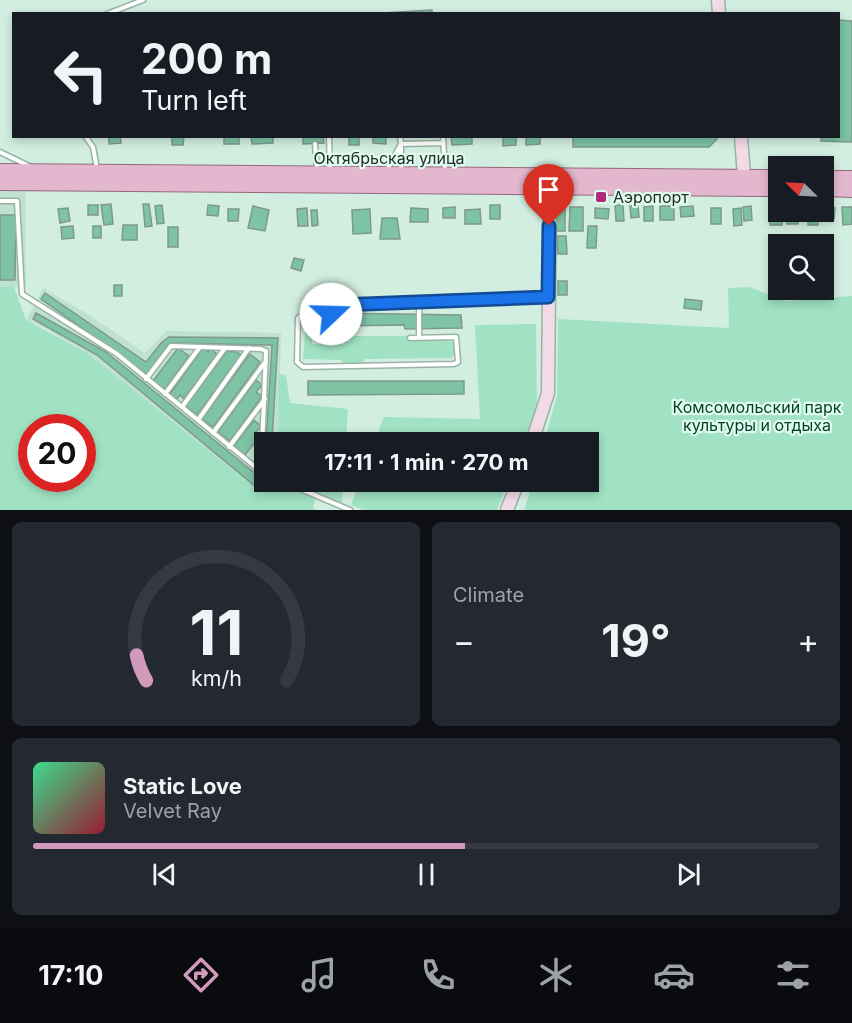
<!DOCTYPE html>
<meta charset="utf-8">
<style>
:root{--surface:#171b24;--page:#242831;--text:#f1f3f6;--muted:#9ea1a6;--line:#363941;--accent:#d299bd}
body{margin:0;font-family:Inter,sans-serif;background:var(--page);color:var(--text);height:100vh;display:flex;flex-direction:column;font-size:22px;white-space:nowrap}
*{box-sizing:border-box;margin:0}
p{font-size:20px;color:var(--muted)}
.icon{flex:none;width:33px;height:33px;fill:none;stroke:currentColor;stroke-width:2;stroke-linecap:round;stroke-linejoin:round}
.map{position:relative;height:510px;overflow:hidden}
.drawer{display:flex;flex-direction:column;gap:12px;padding:12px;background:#0d0f14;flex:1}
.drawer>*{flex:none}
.banner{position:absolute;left:12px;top:12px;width:828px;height:126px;border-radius:0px;box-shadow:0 3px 9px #0003;background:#171b24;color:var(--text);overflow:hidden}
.needle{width:39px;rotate:294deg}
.tools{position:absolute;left:768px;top:156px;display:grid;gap:12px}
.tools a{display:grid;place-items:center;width:66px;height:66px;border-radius:0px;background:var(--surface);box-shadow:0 3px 9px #0003;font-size:30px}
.speed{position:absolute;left:18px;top:414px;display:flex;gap:12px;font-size:30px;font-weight:700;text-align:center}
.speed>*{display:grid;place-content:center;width:78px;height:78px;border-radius:50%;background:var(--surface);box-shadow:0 3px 9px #0003;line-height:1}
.speed .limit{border:9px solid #d22;background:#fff;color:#111}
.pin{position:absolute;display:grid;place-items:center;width:51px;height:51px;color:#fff;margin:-62px -26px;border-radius:50% 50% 50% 0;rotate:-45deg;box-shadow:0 0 6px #0007}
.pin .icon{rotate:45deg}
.me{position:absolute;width:66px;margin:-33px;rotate:69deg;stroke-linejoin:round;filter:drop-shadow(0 0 4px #0008)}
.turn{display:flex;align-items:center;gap:21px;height:126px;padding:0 30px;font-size:27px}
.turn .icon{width:78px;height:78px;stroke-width:2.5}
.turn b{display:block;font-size:42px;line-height:51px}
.big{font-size:45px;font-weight:700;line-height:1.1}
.drawer .card{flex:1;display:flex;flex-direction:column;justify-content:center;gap:9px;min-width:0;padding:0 21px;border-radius:9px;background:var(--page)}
.drawer .dial{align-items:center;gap:0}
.dial svg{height:156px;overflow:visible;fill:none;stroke:var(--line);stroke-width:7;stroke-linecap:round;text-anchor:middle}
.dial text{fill:var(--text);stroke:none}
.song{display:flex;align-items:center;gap:18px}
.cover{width:72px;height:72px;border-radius:9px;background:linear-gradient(135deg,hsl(150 70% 55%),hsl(350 70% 35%))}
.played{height:6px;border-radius:3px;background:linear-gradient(90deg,var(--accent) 55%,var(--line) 55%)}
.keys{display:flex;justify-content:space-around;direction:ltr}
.heat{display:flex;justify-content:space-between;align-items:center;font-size:33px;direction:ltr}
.drawer .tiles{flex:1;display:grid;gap:12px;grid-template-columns:1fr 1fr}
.card:last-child{grid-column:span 2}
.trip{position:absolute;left:254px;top:432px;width:345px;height:60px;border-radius:0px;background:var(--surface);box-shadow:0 3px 9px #0003;font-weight:700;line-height:60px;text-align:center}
.tabs{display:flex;height:96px;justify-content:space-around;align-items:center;background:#090b0e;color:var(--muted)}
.tabs .icon{width:42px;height:42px}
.tabs .selected{color:var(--accent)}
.tabs b{font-size:27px;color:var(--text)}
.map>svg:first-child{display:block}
.built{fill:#bee1d0}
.green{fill:#a0e2c3;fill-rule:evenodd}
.building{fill:#7dc3a4;stroke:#7f998c;stroke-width:1.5}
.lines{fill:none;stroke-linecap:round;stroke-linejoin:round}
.lane-casing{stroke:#99b4a7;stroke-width:7}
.secondary-casing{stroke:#99b4a7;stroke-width:15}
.primary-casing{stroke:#94687d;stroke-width:16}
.lane{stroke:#fff;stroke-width:4}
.secondary{stroke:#f1dbe6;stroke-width:12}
.primary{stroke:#e3b7cd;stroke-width:14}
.route-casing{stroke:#114b97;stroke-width:15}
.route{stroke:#1a73e8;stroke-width:10}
.poi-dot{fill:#ad2b77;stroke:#dffcee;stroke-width:2}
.labels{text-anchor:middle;stroke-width:4.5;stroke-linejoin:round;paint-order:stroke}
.street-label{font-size:16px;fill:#222d28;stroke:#dffcee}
.poi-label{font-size:16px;fill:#222d28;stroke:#dffcee;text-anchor:start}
.park-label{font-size:16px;fill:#003e2a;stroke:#dffcee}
</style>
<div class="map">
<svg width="852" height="510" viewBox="0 0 852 510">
<rect width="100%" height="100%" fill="#d2eee0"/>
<path class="built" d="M0 188H25L26 287H0Z
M43 288 89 315 145 353 166 331 281 333 278 442H264V482H274V484L262 493 87 353 44 328 26 320Z"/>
<path class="green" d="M0 287H14L26 320 87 353 262 493 274 482H343L342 502 315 499 313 508 317 510H0ZM32 428H82V478H32Z
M749 287 785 301 852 296V510H524L533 482H588V442H544L557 396 558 319 729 328 728 288Z
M312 318H322V321H312V344H344L345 336H408L409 341H452L455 353 452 358 365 359 361 364 344 365 341 360 303 359 306 320Z
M536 324 537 410 524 442H374L384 417 480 419 475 325Z
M279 374 286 375 290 403 348 409 346 442H278Z
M360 482H508L497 510H363L351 505Z"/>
<path class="building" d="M432 10V14H364Z
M838 20 852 21V142L821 141V136H838Z
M109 136H120L121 143 109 144Z
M172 136H184L183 145H172Z
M224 136H239V144H224Z
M251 136H273V143L252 144Z
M303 136H323L324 143 303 144Z
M349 136H359V145H349Z
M373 136H386V144L373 143Z
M451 136H472V144L452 145Z
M526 136H540V144L526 145Z
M573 136H717V139L709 147H573Z
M503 137H516V145L503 146Z
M111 204 113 224 104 225 101 205Z
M143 204H149L152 226 145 227Z
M88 205H98V215H88Z
M162 205 164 223 157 224 155 206Z
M208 205 219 206 218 216 207 215Z
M490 205H500V219H490Z
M615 205H623L624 221H616Z
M253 206 269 210 265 231 248 228Z
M630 206H638L639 217 631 218Z
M653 206V221H644V207Z
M660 206H674V220H660Z
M693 206 694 216 681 217 680 207Z
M751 206 752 220 744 221 743 207Z
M455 207V218H443V208Z
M556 207H565V231H556Z
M570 207H583V231H569Z
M770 207H778V212H782V225H770Z
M842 207H852V224L843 225Z
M68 208 70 221 60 223 58 209Z
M307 208 308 226H298L297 209Z
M411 208 428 209V222H410Z
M595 208 609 209 608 219 595 218Z
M711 208H721V224H711Z
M741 208 742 225 734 226 733 209Z
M824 208H835L834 219 824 218Z
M228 209H239L238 221H228Z
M370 209 371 233 353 234 352 210Z
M480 209 481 224H465V210Z
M311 210H317L318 225 312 226Z
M786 212H798V224H787Z
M808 212H818V225H808Z
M0 215H16L15 280H0Z
M382 218H397L400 239H380Z
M123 225H137V240H122Z
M73 226 74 238 62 239 61 227Z
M93 226H101V238H93Z
M588 226H597L596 248H587Z
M168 227H178V247H168Z
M557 236H566L567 254H558Z
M294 258 304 260 301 271 291 268Z
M558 281H567V295H558Z
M114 285H122V296H114Z
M45 293 146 362 162 342 169 337 278 338 272 442H266L272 345 172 343 167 346 147 374 41 299Z
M685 299 702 301 701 310 684 308Z
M36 313 106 352 263 480 256 487 97 355 33 319Z
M339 313 461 315 462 328 405 329 404 325 339 326V336H313V323H339Z
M178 348 189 356 165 389 153 381Z
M203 348 208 352 210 349 217 354 184 399 180 395 177 399 170 394Z
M227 351 237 352 241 355 197 415 186 406Z
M250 354 260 362 213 427 202 419Z
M256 380 262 385 256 392 262 396 230 441 218 432Z
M308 381H464V394L308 395Z
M254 420 261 426 256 432 260 436 245 455 234 446Z"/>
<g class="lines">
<defs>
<path id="lane" d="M107 14 143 0
M85 136 93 147 97 169
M329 136 330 170
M443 136 445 172
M315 144 317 170
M0 152 31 167
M387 170 401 144 400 136
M401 173V144L443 143
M0 201H17L22 294 117 354 264 474
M419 303V338
M410 338 456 337 458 362 454 364 303 367 297 362 298 318 302 315H328L339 305 545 297
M146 379 171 346 261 349 266 351 261 472
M165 394 200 347
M182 407 225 348
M198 420 249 348
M213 433 266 361
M229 447 265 399
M284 482 350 510"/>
<path id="secondary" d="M718 0 719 14
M741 136 744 177
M532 442 548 393 550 186
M507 510 518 482"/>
<path id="primary" d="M0 171 778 177
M824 178H852
M0 183 778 189
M824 189 852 190"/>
</defs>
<use href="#lane" class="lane-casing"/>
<use href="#secondary" class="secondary-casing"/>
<use href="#primary" class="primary-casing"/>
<use href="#lane" class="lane"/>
<use href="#secondary" class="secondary"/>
<use href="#primary" class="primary"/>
</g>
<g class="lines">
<defs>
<path id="route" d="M331 314 339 305 548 297 549 226"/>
</defs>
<use href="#route" class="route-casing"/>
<use href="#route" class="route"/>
</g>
<rect class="poi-dot" x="595" y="191" width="12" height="12" rx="3"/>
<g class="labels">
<g class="street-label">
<text x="389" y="164">Октябрьская улица</text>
</g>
<g class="poi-label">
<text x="613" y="203">Аэропорт</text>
</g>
<g class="park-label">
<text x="757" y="413">Комсомольский парк<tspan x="757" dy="18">культуры и отдыха</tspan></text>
</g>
</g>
</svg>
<div class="tools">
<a><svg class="needle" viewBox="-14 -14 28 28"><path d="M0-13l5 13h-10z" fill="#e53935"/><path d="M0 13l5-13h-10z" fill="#9ea1a6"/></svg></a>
<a><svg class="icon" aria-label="search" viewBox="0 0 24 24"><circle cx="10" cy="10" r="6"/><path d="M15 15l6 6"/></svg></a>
</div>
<div class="speed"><div class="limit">20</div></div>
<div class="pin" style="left:549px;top:226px;background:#d93025"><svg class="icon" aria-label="arrive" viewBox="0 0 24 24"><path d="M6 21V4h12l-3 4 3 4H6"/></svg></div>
<svg class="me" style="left:331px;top:314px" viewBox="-20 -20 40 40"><circle r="19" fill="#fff"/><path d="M0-13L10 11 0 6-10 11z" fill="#1a73e8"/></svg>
<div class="trip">17:11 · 1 min · 270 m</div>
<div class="banner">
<div class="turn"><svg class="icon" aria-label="left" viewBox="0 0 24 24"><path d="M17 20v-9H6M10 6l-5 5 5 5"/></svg><div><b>200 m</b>Turn left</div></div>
</div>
</div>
<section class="drawer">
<div class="tiles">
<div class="card dial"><svg viewBox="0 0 100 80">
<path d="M14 69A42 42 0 1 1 86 69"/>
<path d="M14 69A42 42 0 0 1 9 56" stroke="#d299bd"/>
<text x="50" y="56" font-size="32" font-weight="700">11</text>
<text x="50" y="72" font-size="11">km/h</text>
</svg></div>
<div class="card"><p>Climate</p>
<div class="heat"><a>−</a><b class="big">19°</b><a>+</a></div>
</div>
<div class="card">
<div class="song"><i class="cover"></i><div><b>Static Love</b><p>Velvet Ray</p></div></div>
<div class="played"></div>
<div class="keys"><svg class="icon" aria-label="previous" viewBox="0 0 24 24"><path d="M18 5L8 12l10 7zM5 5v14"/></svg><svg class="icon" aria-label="pause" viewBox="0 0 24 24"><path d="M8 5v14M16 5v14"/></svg><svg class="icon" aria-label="next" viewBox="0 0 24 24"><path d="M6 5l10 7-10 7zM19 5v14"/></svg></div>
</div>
</div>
</section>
<nav class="tabs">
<b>17:10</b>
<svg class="icon selected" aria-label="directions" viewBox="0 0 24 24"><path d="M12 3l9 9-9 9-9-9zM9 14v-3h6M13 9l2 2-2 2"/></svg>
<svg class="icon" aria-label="music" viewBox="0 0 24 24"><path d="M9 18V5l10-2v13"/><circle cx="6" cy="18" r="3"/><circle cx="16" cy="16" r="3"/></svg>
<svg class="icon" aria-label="phone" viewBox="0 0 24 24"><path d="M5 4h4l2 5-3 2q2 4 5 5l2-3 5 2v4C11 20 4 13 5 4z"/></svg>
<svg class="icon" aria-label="climate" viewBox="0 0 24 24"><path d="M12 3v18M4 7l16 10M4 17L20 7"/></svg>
<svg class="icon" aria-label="car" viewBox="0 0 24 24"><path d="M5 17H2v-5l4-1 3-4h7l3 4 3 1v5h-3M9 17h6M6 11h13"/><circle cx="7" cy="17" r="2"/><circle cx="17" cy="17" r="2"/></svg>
<svg class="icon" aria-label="filters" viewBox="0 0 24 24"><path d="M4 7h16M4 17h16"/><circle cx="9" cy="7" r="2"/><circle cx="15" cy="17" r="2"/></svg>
</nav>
